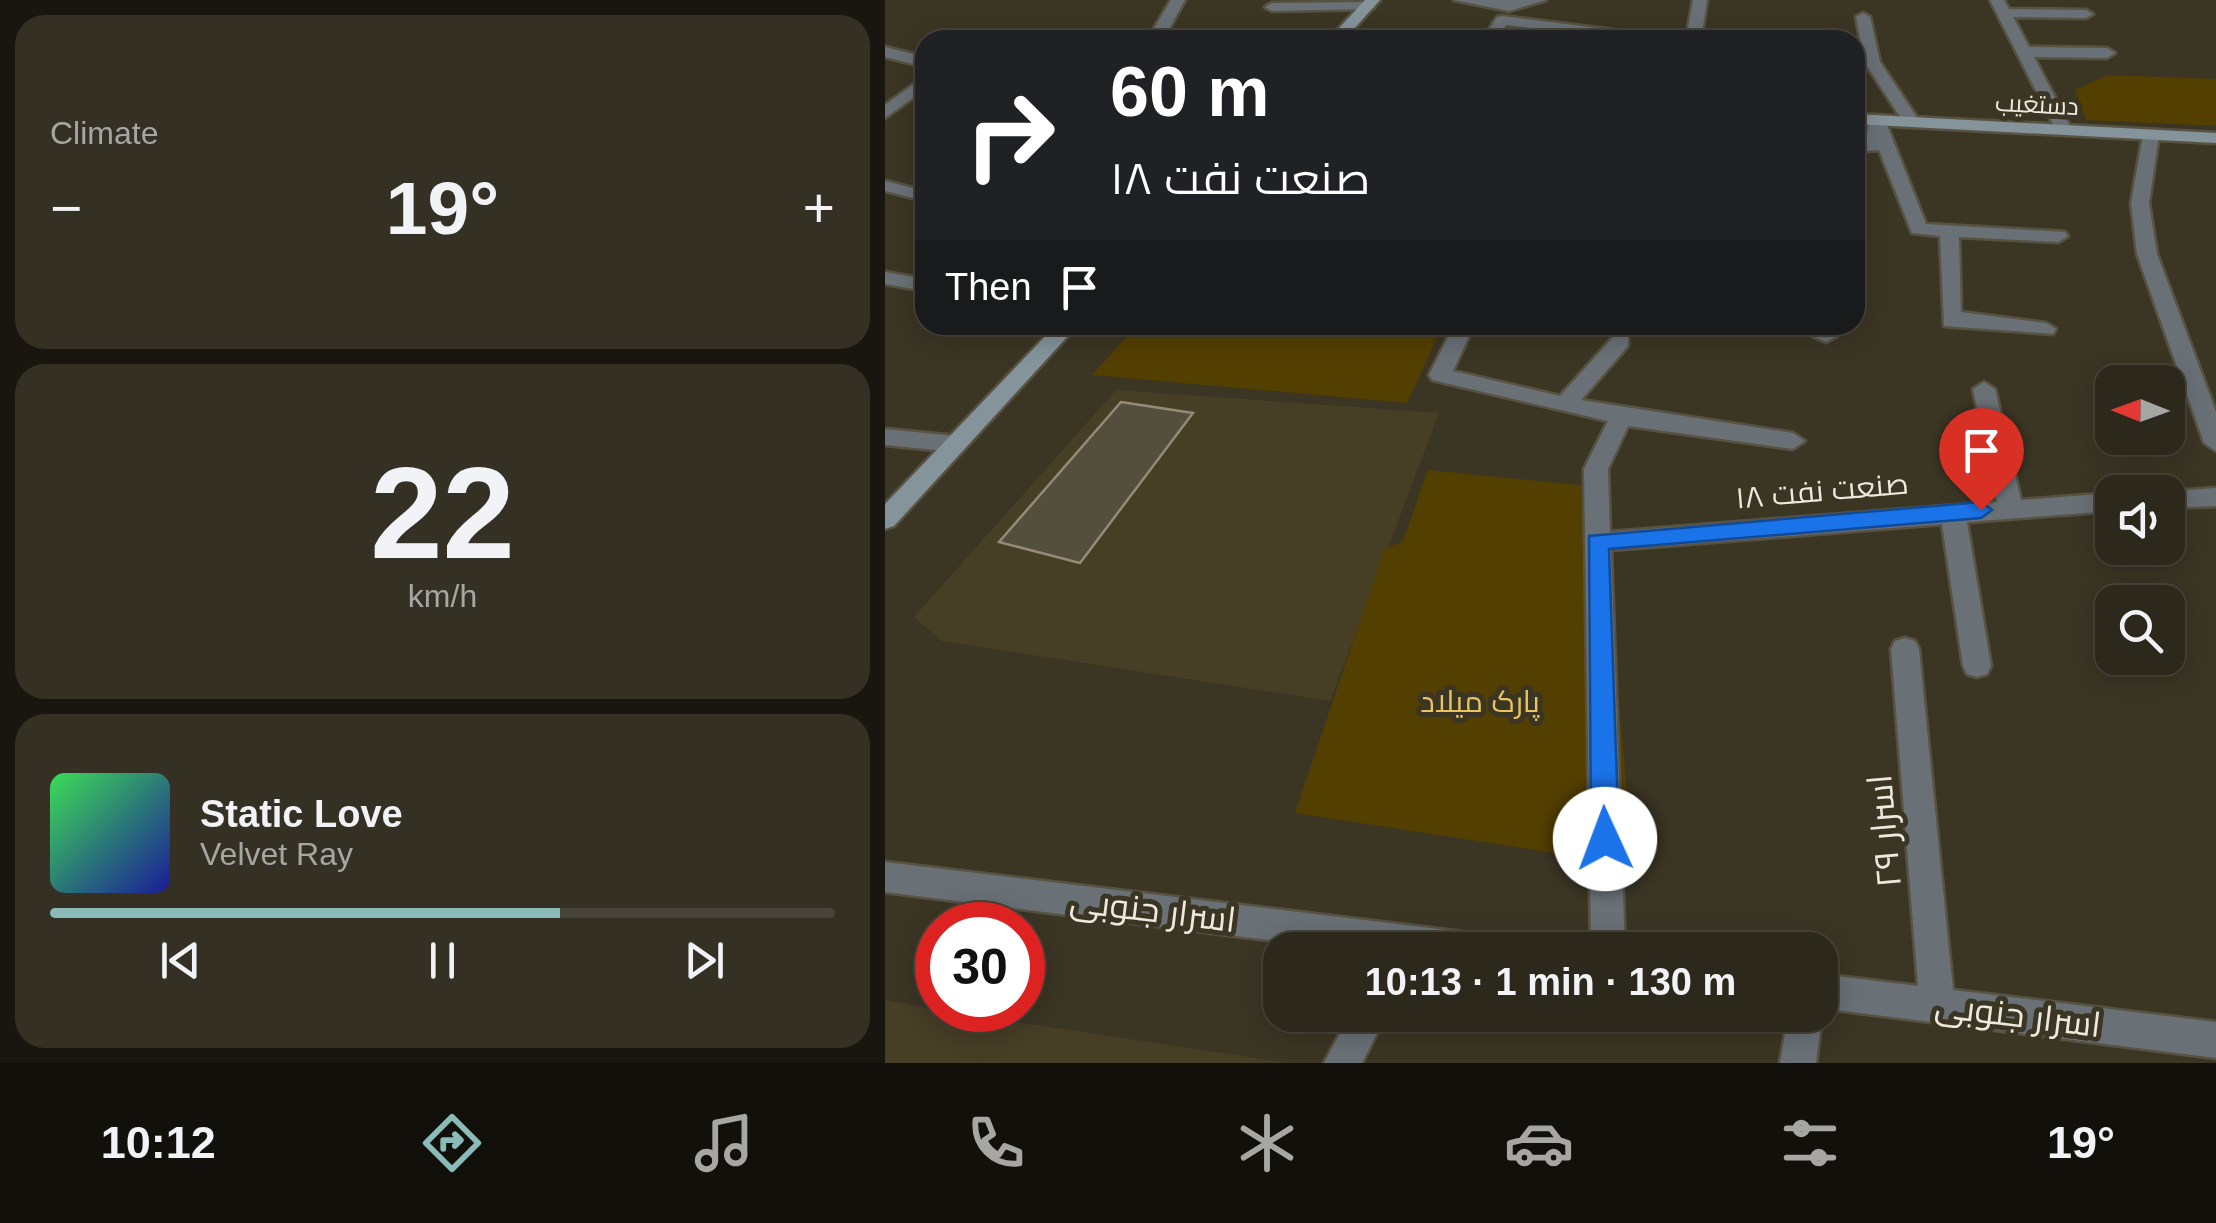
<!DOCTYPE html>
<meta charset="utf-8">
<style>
:root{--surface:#2c281b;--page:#343024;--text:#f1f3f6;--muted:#a6a6a3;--line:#48443a;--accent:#8bbbb9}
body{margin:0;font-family:Helvetica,Cairo,sans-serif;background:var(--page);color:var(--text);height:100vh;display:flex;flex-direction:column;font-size:38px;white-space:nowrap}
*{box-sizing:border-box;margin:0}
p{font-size:32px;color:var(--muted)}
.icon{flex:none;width:55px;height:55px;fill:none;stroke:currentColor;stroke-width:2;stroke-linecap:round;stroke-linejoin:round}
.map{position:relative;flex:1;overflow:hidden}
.drawer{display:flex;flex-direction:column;gap:15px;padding:15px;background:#18160f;width:885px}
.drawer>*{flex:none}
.banner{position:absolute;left:30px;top:30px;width:950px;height:305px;border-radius:30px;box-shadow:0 5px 25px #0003,0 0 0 2px var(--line);background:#202124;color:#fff;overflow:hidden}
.needle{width:65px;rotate:271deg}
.controls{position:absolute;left:1210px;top:365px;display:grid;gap:20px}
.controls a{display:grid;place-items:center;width:90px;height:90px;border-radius:20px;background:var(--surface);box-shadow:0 5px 25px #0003,0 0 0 2px var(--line);font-size:50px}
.speed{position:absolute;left:30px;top:902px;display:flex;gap:20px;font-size:50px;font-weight:700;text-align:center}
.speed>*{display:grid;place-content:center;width:130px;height:130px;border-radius:50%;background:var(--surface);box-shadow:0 5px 25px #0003,0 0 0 2px var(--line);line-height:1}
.speed .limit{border:15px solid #d22;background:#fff;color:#111}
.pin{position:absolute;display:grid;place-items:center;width:85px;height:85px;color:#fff;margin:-102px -42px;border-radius:50% 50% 50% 0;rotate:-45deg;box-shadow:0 0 10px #0007}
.pin .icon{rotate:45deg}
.me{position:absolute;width:110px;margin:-55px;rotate:358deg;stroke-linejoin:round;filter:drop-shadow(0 0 8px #0008)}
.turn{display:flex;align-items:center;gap:35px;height:210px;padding:0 30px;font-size:45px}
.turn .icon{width:130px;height:130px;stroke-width:2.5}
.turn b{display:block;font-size:70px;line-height:85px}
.then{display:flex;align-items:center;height:95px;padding:0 30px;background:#0003;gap:20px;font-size:38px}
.big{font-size:75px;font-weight:700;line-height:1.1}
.drawer .card{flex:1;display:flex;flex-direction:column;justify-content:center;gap:15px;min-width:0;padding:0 35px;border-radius:30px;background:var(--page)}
.drawer .dial{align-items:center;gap:0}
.dial b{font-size:130px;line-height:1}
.song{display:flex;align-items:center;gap:30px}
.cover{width:120px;height:120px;border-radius:15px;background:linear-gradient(135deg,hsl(130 70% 55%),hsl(240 70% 35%))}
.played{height:10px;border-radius:5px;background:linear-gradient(90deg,var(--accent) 65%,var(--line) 65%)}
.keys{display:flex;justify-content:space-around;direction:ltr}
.heat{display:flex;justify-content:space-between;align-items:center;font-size:55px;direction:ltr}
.trip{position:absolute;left:378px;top:932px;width:575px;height:100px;border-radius:30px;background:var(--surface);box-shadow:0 5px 25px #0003,0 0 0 2px var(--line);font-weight:700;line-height:100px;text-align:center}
.dock{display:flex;height:160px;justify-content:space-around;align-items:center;background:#12100b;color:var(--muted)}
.dock .icon{width:70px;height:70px}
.dock .current{color:var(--accent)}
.dock b{font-size:45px;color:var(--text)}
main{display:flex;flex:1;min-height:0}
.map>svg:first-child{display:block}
.built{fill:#473e26}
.green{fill:#533f00}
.building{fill:#544e3c;stroke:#938b78;stroke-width:2.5}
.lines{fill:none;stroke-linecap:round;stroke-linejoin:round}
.street-casing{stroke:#575242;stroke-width:5}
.secondary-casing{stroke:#575242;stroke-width:5}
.street{fill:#697177;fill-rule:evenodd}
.secondary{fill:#85939b;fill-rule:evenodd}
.route{fill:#1a73e8;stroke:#114b97;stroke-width:2.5}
.labels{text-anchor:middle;stroke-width:10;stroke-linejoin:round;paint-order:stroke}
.far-street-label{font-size:25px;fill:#ede9df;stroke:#3b3524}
.street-label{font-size:30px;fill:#ede9df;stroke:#3b3524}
.park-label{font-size:30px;fill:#e9c460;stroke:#3b3524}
.near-street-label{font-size:35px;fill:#ede9df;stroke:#3b3524}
</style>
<main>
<section class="drawer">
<div class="card"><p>Climate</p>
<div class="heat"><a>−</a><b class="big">19°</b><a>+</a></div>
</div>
<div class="card dial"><b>22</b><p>km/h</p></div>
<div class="card">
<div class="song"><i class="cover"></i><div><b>Static Love</b><p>Velvet Ray</p></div></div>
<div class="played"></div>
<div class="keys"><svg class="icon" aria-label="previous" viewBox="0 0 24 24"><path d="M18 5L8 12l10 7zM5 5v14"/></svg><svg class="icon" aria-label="pause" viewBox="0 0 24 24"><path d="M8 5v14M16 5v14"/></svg><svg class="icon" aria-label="next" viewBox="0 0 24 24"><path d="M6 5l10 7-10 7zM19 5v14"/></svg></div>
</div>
</section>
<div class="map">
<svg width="1331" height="1063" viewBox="0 0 1331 1063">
<rect width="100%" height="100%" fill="#3b3524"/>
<path class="built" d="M231 390 554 413 445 701 57 641 29 617Z
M0 1000 52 1010 403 1063H0Z"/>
<path class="green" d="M1223 75 1331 79V126L1201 120 1190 90Z
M252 325H558L522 403 207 375Z
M543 470 714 487 749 865 410 813 499 550 518 541Z"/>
<path class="building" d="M236 402 308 413 195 563 114 542Z"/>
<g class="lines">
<defs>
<path id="street" d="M286 0H300L278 40H262Z
M569 0H661L624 11Z
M808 0H822L816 40H754L621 25 613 40H597L612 17 617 16 801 39Z
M1105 0H1119L1124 9 1201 10 1208 14 1201 18 1128 17 1144 47 1222 48 1230 53 1222 58 1149 57 1187 130 1185 134 1171 130Z
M489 2V8L484 9 387 11 380 7 387 3Z
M978 13 985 17 995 62 1035 122 1033 126H1021L982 66 970 65V55L978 56 971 17Z
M0 47 40 57V67L0 57Z
M40 76V89L0 118V105Z
M992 115 1000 120 1041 224 1180 232 1183 236 1173 242 1074 237 1076 312 1161 323 1171 329 1168 334 1059 326 1055 236 1027 233 994 150 970 152V142L981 141 984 120Z
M1266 130 1274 135 1264 203 1272 254 1331 412V451L1319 443 1252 254 1246 203 1258 135Z
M0 181 40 191V201L0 191Z
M0 272 40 279V291L0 284Z
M569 325H589L568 371 675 396 729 336H743V346L696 400 908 433 920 441 908 449 743 426 723 469 725 532 1112 502 1088 389 1099 382 1110 389 1136 500 1228 493V511L1082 522 1106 666 1102 674 1092 677 1082 674 1078 666 1057 524 726 550 740 950H706L699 469 723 421 547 380 544 375Z
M902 325H931L952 336 941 342Z
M0 429 71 436 83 444 71 452 0 445Z
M1331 488V506L1282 508V492H1275Z
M1020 638 1030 641 1034 649 1068 990 1331 1022V1058L935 1008V974L1033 986 1006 649 1010 641Z
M0 862 595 934 607 938 612 950H464L0 892Z
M935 1009 937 1015 931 1063H895L903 1015H935Z
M465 1015H501L477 1063H439Z"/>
<path id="secondary" d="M480 0H495L459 40H443Z
M970 114 1331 133V143L970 124Z
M171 325H193L9 526 0 529V504Z"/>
</defs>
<use href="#street" class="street-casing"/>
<use href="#secondary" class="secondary-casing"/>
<use href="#street" class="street"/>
<use href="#secondary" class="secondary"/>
</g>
<path class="route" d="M1096 502 1107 510 1096 518 724 549 734 839 730 848 720 852 710 848 706 839 704 536Z"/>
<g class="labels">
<g class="far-street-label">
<text transform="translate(1152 104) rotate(3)" y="9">دستغیب</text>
</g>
<g class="street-label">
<text transform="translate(937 491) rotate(-5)" y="10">صنعت نفت ۱۸</text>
</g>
<g class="park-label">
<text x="595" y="712">پارک میلاد</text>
</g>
<g class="near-street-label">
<text transform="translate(999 831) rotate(-95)" y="12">اسرار ۲۹</text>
<text transform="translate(268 910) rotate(7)" y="12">اسرار جنوبی</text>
<text transform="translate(1133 1015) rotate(7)" y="12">اسرار جنوبی</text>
</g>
</g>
</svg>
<div class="controls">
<a><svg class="needle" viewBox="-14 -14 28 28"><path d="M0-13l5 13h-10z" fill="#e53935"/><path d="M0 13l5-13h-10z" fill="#a6a6a3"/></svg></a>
<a><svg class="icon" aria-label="sound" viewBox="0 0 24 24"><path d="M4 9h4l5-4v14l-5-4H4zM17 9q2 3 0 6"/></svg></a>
<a><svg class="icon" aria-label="search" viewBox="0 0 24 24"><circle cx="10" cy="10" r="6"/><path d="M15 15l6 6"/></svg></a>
</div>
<div class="speed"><div class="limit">30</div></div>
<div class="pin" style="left:1096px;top:510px;background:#d93025"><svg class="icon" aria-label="arrive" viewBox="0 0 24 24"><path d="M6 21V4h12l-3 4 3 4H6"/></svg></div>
<svg class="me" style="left:720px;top:839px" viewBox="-20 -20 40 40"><circle r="19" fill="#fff"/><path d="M0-13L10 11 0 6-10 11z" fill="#1a73e8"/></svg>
<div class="trip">10:13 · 1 min · 130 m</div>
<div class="banner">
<div class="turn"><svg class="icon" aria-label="right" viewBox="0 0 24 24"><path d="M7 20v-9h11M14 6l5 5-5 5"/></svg><div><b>60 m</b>صنعت نفت ۱۸</div></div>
<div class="then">Then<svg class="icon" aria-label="arrive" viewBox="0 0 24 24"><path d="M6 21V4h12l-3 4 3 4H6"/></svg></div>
</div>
</div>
</main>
<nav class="dock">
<b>10:12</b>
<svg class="icon current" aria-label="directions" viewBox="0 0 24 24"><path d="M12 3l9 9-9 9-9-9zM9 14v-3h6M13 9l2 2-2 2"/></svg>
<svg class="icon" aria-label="music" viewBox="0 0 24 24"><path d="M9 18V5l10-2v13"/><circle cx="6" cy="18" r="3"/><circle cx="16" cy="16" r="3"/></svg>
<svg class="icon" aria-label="phone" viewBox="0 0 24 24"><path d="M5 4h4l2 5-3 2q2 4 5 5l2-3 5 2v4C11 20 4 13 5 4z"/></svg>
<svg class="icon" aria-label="climate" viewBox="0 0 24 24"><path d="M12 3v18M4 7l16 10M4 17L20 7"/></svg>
<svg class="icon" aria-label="car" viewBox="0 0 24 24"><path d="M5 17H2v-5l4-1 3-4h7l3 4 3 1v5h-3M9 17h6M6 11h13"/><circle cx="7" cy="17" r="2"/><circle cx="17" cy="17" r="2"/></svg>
<svg class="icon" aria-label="filters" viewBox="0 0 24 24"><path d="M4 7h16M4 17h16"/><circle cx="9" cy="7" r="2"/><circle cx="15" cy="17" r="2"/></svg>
<b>19°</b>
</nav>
